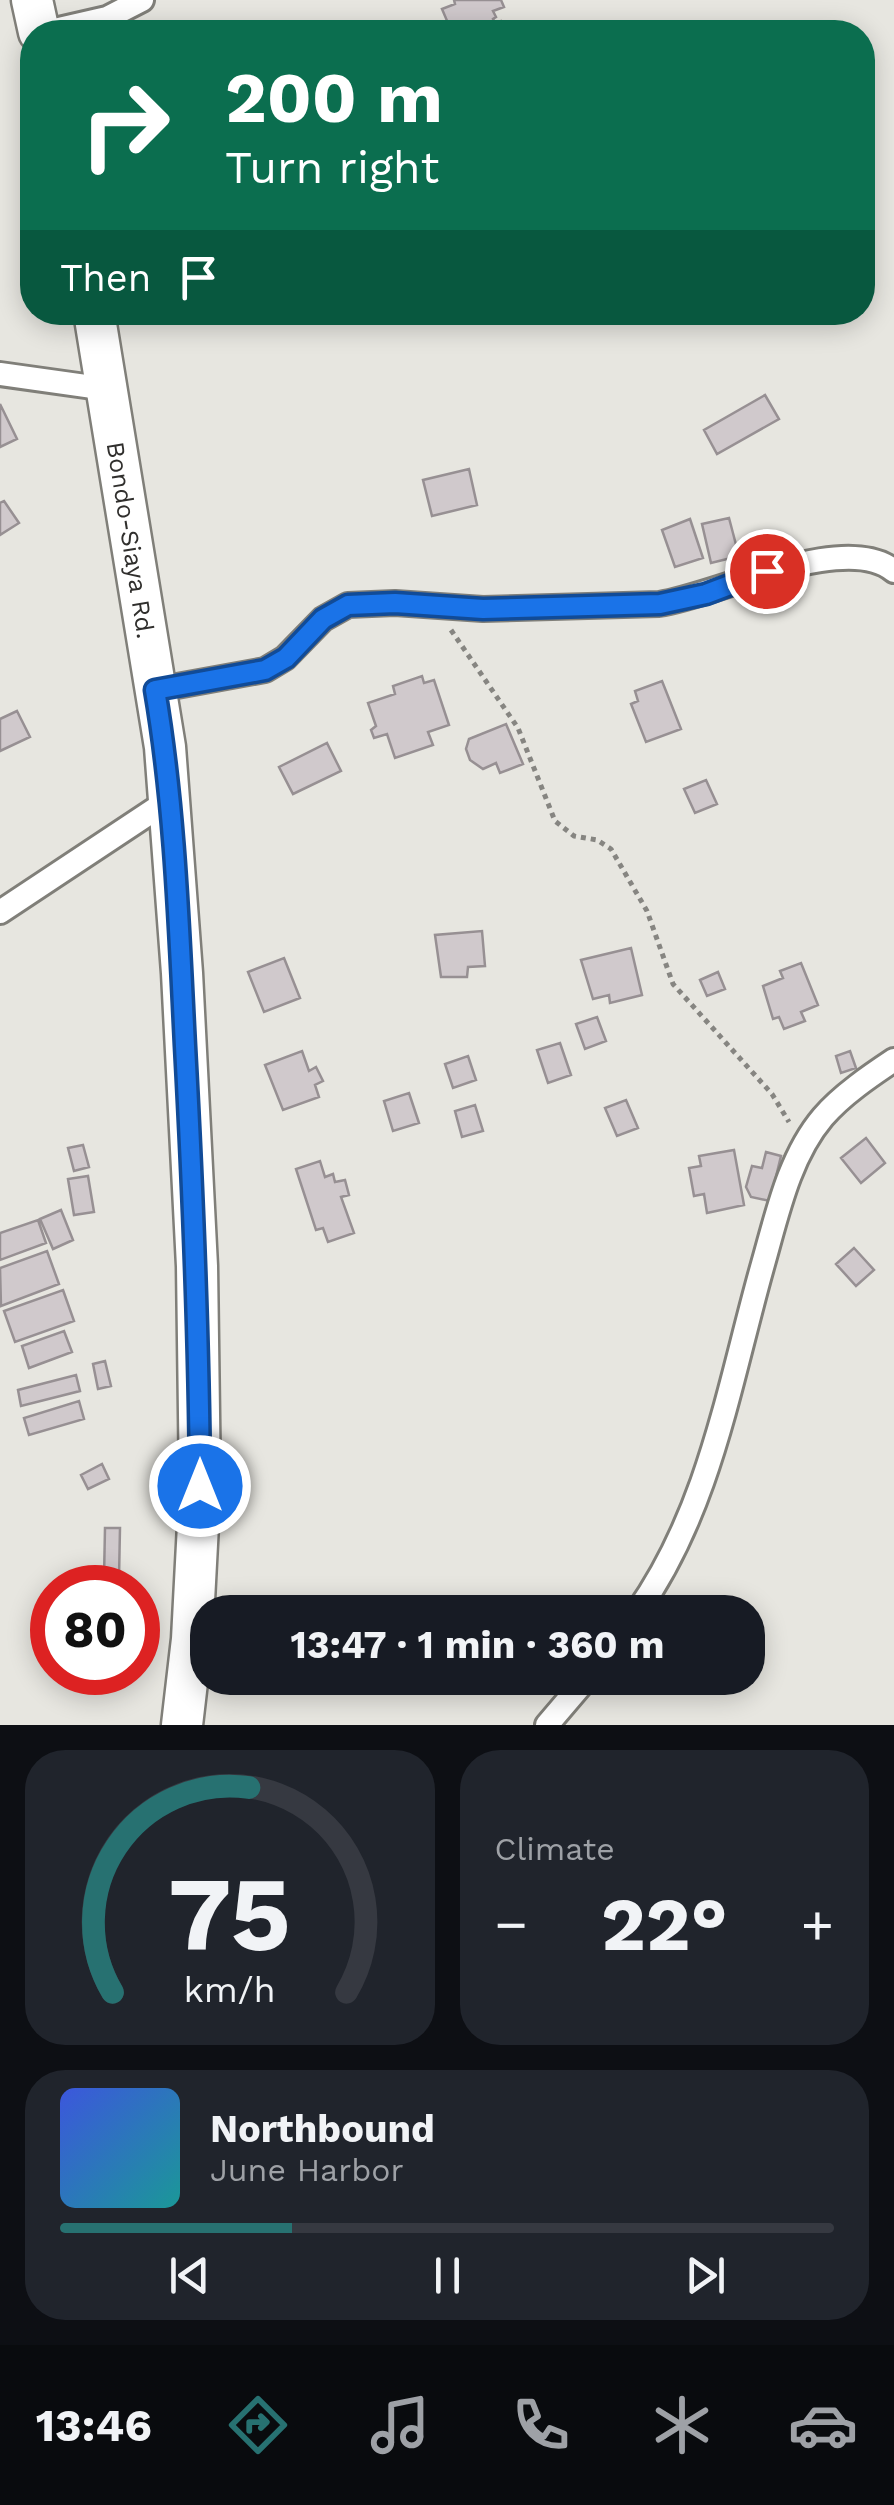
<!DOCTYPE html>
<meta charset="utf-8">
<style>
:root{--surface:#171b24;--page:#20242c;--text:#f1f3f6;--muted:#9ea1a6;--line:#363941;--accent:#277171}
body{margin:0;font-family:"Work Sans",sans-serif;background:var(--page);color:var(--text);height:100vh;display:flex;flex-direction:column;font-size:38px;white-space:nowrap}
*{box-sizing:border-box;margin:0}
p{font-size:32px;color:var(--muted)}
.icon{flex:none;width:55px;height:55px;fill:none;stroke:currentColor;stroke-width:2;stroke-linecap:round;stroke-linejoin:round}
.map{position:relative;height:1725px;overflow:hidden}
.drawer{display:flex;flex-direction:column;gap:25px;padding:25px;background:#0d0f14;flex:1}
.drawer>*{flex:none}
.hud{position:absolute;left:20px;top:20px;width:855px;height:305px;border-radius:40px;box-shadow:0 5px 25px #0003;background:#0b6e4f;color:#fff;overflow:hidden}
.speed{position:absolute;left:30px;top:1565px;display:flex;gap:20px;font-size:50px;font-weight:700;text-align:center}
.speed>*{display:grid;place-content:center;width:130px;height:130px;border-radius:50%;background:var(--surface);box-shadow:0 5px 25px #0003;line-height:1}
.speed .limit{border:15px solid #d22;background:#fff;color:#111}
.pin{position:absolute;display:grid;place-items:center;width:85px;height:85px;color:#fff;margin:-42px;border:5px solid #fff;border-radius:50%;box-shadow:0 2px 10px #0007}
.me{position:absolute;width:110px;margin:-55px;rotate:0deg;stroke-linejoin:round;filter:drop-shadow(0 0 8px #0008)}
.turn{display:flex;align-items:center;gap:35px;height:210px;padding:0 40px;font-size:45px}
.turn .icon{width:130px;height:130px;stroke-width:2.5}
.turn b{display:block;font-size:70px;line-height:85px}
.then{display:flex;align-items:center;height:95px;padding:0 40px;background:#0003;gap:20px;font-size:38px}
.big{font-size:75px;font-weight:700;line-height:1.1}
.drawer .widget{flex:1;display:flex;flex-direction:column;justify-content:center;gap:15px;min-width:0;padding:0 35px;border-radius:40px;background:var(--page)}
.drawer .dial{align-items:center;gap:0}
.dial svg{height:260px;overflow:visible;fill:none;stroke:var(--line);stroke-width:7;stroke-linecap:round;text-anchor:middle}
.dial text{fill:var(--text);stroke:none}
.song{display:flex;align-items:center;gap:30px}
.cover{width:120px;height:120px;border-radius:15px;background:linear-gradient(135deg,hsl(230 70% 55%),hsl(180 70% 35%))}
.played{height:10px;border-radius:5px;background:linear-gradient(90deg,var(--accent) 30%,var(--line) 30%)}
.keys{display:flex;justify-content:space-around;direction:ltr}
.heat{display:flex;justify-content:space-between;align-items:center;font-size:55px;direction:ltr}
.drawer .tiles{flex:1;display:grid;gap:25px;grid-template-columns:1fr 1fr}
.widget:last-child{grid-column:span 2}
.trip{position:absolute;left:190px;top:1595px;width:575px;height:100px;border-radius:40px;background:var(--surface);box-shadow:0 5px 25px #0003;font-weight:700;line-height:100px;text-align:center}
.menu{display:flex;height:160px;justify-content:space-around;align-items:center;background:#090b0e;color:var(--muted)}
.menu .icon{width:70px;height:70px}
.menu .selected{color:var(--accent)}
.menu b{font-size:45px;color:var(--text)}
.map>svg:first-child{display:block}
.building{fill:#d0c9cc;stroke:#979093;stroke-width:2.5}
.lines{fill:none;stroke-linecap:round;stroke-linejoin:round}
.street-casing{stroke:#807f79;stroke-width:28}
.highway-casing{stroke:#807f79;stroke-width:45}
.path{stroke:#868581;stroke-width:5;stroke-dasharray:5 5;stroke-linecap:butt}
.street{stroke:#fff;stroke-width:22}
.highway{stroke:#fff;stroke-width:40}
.route-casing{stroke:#114b97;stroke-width:25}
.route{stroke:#1a73e8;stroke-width:18}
.labels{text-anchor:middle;stroke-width:8;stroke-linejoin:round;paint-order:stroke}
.street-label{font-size:25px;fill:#302f2d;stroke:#fff}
</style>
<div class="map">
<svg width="894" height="1725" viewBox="0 0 894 1725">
<rect width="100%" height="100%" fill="#e7e6e0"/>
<path class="building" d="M454 0H501L504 7 493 11 496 17 493 19 495 23 501 21 506 32H441L439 27 448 23 442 9 455 4Z
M765 395 779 419 717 454 704 430Z
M0 404 17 439 0 447Z
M469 469 477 505 432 516 423 480Z
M4 501 19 523 0 535V503Z
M729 518 739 556 711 563 702 524Z
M690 519 703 558 675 567 662 530Z
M422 676 424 683 434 680 449 725 428 732 433 745 395 758 387 734 374 738 371 730 376 726 368 703 395 694 393 686Z
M662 681 681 729 646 742 631 704 638 701 635 691Z
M17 711 30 737 0 751V719Z
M506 724 523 764 500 773 496 763 483 769 470 760 466 749 469 739Z
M327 743 341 771 293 794 279 767Z
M706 780 717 804 695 813 684 789Z
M482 931 485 966 468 967 467 977H441L435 935Z
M631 948 642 995 610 1003 609 995 593 999 581 960Z
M284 958 300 998 264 1012 248 972Z
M801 963 818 1005 801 1012 805 1021 784 1029 779 1017 773 1019 763 986 783 978 780 971Z
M718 972 725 989 707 996 700 980Z
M597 1017 606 1041 585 1049 576 1024Z
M560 1043 571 1075 548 1083 537 1050Z
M302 1051 309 1071 316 1067 323 1081 315 1085 319 1097 283 1110 265 1065Z
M850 1051 856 1068 841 1073 836 1056Z
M468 1056 476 1080 453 1088 445 1064Z
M409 1093 419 1123 393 1131 384 1101Z
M626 1100 638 1128 617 1136 605 1108Z
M475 1105 483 1131 462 1137 455 1111Z
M866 1138 885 1163 861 1183 841 1158Z
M83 1145 89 1167 74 1171 68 1148Z
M734 1150 744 1205 707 1213 704 1194 694 1196 689 1168 701 1166 699 1156Z
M766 1152 781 1156 770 1201 751 1197 746 1187 752 1166 762 1168Z
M320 1161 325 1177 333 1174 335 1182 345 1180 349 1195 341 1197 354 1233 328 1242 323 1228 316 1230 296 1169Z
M88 1176 94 1212 74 1215 68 1179Z
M61 1210 73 1240 53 1249 40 1219Z
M38 1220 46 1243 0 1260V1233Z
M854 1248 874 1270 856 1286 836 1264Z
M47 1251 59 1284 1 1306 0 1268Z
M63 1290 74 1321 15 1342 4 1311Z
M64 1331 72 1352 29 1368 22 1346Z
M105 1361 111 1386 98 1389 93 1364Z
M76 1375 80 1391 21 1406 18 1390Z
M79 1401 84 1419 29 1435 24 1418Z
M102 1464 109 1479 88 1489 81 1475Z
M105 1528H120L119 1578H104Z"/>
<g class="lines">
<defs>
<path id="street" d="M46 32 107 18 142 0
M0 374 107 389
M155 690 265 670 285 658 323 619 348 605 395 603 483 609 659 604C716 596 846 530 894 571
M0 912 169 800
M637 1612C710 1509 729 1384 763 1264 777 1215 789 1157 823 1117 842 1095 870 1076 894 1060
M547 1725 587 1678"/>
<path id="highway" d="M32 0 39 32
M94 312 165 747 182 973 197 1266 200 1487 192 1639 182 1725"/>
</defs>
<use href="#street" class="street-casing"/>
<use href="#highway" class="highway-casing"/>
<path class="path" d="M451 630 518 728 555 821 574 836 597 840 611 849 647 911 673 984 772 1094 789 1122"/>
<use href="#street" class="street"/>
<use href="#highway" class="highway"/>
</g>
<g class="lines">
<defs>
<path id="route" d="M200 1486C199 1339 193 1193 185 1046 179 928 175 807 155 690L265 670 286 658 323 619 348 605 395 603 483 609 660 604 706 594 767 571"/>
</defs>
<use href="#route" class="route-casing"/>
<use href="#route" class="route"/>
</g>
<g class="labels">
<g class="street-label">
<text transform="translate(131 540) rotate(81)" y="9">Bondo-Siaya Rd.</text>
</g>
</g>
</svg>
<div class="speed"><div class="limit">80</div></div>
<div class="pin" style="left:767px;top:571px;background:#d93025"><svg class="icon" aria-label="arrive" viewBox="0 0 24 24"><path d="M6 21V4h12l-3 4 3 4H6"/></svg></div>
<svg class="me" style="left:200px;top:1486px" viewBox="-20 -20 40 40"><circle r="17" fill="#1a73e8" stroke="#fff" stroke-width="3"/><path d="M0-11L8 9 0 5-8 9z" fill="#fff"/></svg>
<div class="trip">13:47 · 1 min · 360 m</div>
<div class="hud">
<div class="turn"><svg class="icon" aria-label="right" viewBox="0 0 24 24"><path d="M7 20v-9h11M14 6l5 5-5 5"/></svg><div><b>200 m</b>Turn right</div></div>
<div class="then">Then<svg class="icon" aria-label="arrive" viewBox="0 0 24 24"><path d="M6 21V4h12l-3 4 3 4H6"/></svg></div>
</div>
</div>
<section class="drawer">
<div class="tiles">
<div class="widget dial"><svg viewBox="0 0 100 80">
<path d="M14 69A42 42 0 1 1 86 69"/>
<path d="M14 69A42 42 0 0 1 56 6" stroke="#277171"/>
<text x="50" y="56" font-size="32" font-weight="700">75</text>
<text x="50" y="72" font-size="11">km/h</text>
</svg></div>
<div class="widget"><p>Climate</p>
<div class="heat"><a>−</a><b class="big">22°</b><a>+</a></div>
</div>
<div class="widget">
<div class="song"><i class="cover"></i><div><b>Northbound</b><p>June Harbor</p></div></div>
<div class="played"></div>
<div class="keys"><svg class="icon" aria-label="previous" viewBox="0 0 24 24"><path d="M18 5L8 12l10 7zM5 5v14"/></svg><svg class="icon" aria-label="pause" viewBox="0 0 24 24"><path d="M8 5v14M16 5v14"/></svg><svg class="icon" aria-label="next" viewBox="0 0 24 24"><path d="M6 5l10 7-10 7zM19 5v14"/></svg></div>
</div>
</div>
</section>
<nav class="menu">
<b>13:46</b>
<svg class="icon selected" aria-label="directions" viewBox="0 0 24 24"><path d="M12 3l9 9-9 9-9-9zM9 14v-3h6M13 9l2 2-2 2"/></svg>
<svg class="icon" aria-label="music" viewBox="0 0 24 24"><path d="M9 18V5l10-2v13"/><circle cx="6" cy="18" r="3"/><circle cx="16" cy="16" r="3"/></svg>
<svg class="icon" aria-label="phone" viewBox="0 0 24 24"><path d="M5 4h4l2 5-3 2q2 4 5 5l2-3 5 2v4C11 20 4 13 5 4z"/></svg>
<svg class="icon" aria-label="climate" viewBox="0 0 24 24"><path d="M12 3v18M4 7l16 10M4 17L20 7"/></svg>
<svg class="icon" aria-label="car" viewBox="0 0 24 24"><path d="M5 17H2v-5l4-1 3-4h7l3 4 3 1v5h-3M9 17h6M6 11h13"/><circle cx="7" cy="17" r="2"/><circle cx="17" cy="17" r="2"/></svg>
</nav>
